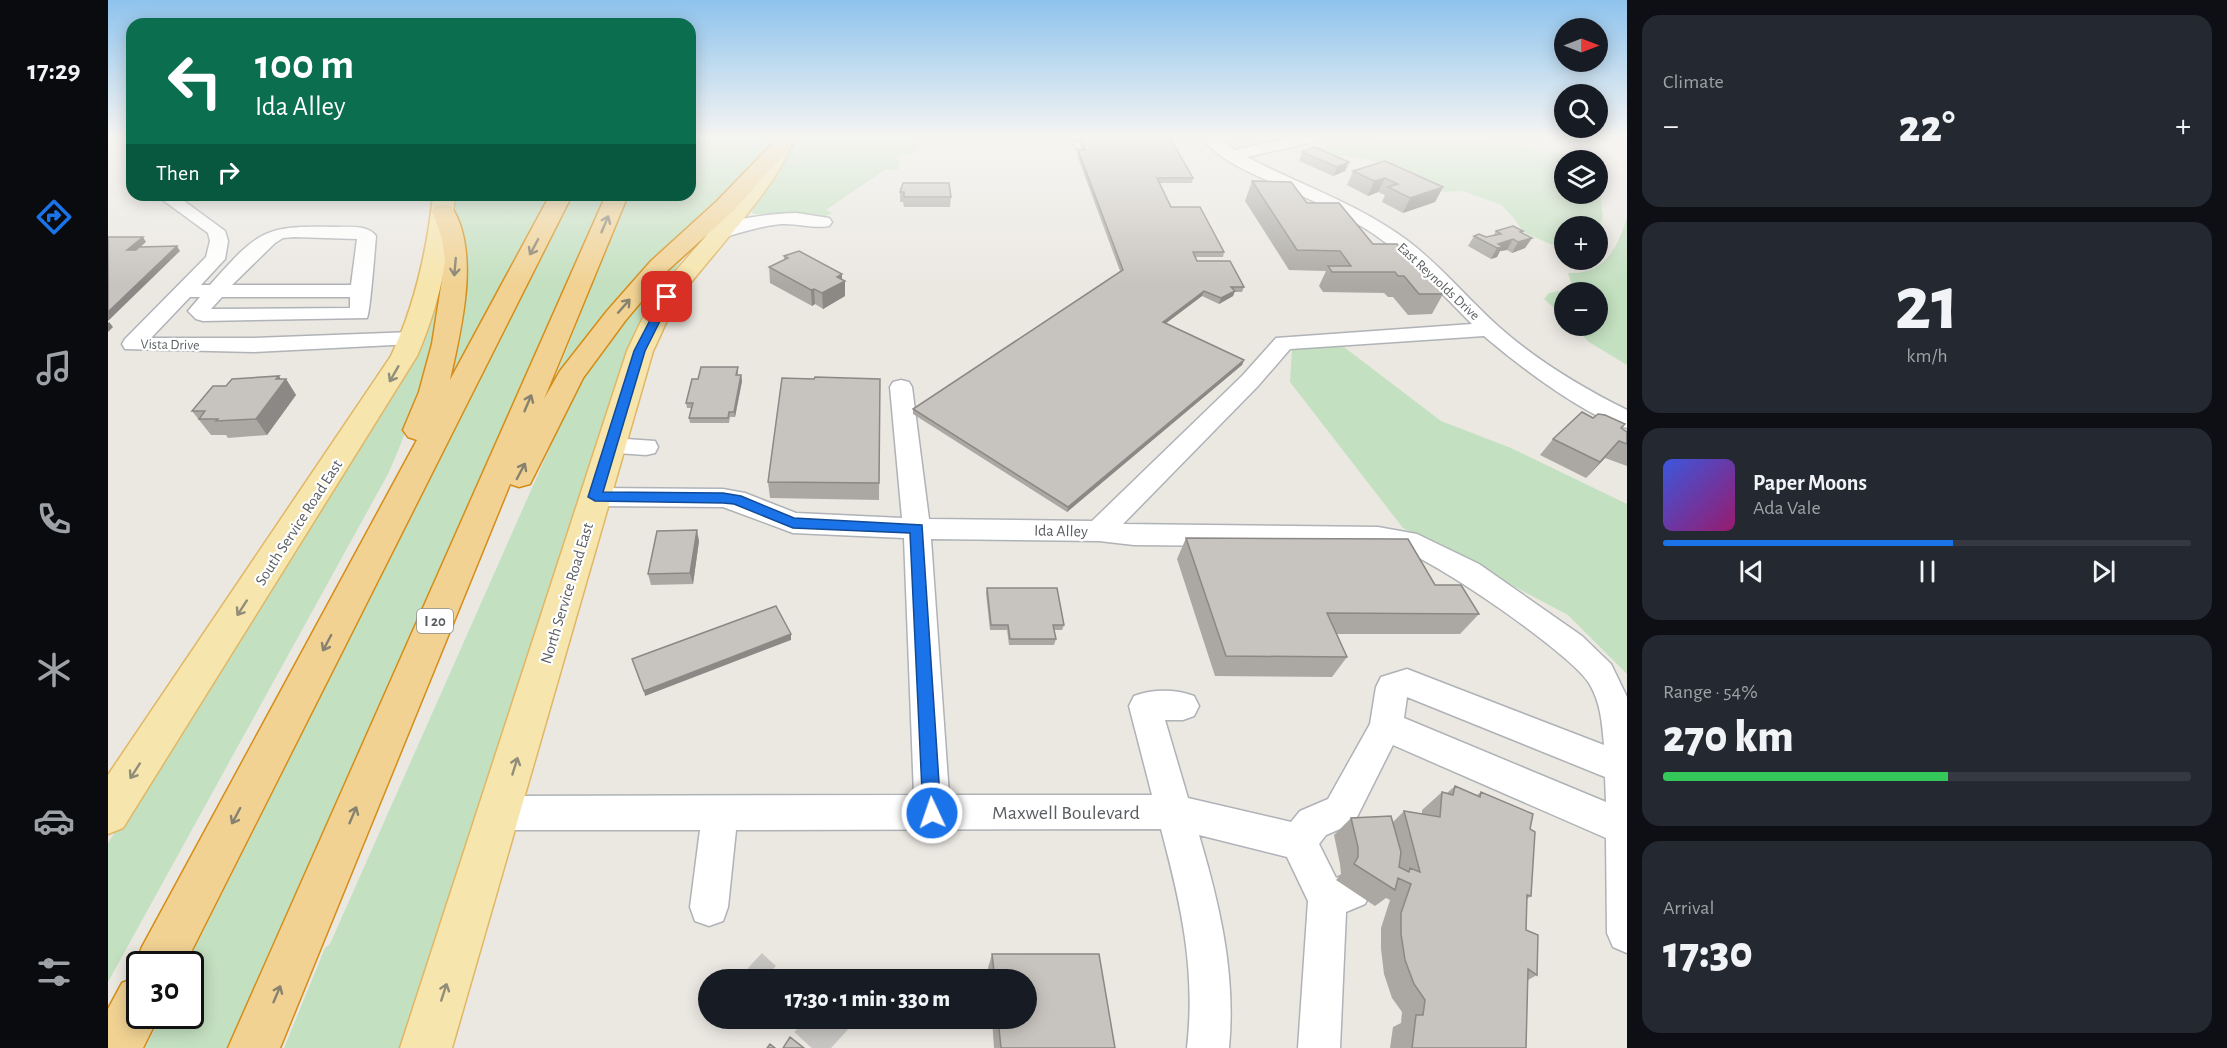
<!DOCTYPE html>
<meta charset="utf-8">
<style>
:root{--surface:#171b24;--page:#242831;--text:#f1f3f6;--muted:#9ea1a6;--line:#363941;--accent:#1a73e8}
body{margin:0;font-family:"Alegreya Sans",sans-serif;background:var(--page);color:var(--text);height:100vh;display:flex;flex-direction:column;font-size:22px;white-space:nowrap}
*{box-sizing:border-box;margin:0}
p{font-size:20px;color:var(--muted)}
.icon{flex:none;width:33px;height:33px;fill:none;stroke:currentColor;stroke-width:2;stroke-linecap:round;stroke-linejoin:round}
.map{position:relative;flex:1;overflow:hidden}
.sheet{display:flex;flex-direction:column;gap:15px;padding:15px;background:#0d0f14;width:600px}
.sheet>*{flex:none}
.hud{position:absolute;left:18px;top:18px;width:570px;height:183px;border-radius:18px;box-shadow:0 3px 15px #0003;background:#0b6e4f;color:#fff;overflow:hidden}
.needle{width:39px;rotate:90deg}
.buttons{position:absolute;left:1446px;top:18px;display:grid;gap:12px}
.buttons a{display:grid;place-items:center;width:54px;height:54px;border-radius:50%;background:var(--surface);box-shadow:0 3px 15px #0003;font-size:30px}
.speed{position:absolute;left:18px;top:951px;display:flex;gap:12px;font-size:30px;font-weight:700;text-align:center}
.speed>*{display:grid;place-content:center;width:78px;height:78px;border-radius:50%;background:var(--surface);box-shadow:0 3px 15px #0003;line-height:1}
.speed .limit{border:3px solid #111;border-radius:9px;background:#fff;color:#111}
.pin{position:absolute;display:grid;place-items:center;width:51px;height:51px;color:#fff;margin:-26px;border-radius:12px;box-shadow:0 3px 9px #0006}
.me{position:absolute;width:66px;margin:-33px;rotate:357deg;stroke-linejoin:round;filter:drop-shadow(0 0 4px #0008)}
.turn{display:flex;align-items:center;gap:21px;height:126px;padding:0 30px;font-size:27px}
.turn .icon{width:78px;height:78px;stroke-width:2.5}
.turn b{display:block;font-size:42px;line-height:51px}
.then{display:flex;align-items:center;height:57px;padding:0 30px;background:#0003;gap:12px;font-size:22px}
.big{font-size:45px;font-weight:800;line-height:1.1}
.sheet .card{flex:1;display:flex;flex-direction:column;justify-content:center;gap:9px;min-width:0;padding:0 21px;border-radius:18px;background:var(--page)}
.sheet .dial{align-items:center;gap:0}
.dial b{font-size:78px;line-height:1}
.song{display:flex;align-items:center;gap:18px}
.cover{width:72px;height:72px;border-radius:9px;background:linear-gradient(135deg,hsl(230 70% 55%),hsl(320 70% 35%))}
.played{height:6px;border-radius:3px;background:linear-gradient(90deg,var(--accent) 55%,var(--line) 55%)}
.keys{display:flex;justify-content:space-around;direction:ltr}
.heat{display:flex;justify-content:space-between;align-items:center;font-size:33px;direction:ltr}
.charge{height:9px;border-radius:4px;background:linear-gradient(90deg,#34c759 54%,var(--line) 0)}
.trip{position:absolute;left:590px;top:969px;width:339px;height:60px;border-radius:30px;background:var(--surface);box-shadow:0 3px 15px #0003;font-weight:800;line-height:60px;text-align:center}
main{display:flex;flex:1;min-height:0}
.dock{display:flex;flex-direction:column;width:108px;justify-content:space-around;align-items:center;background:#090b0e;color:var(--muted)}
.dock .icon{width:42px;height:42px}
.dock .selected{color:var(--accent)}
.dock b{font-size:27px;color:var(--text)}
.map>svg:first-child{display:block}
.green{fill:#c3e0c0}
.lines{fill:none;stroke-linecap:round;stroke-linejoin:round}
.minor-tunnel{stroke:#c7c6c2;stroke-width:38;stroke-dasharray:38 19;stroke-linecap:butt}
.minor-casing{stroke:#afb2b6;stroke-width:3}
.major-casing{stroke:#e1b665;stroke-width:3}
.highway-casing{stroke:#d58d18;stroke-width:3}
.path{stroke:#9ac1a2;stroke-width:2;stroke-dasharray:4 2;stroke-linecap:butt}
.minor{fill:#fff;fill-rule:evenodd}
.major{fill:#f6e5ac;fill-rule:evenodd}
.highway{fill:#f1d293;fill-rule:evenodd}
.wall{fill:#aba8a3}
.shaded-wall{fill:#8b8885}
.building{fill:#c7c3be;stroke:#8b8885;stroke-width:1.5}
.oneway{stroke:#878170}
.oneway2{stroke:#918d7b}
.route{fill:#1a73e8;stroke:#114b97;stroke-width:1.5}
.labels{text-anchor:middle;stroke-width:4.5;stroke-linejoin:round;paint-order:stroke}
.far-street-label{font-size:14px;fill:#5a5e61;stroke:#fff}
.shield{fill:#fff;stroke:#8c8e90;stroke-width:1.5}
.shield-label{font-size:15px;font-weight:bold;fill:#5a5e61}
.street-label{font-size:16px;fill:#5a5e61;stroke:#fff}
.near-street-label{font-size:20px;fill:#5a5e61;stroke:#fff}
</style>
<main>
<nav class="dock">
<b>17:29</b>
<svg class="icon selected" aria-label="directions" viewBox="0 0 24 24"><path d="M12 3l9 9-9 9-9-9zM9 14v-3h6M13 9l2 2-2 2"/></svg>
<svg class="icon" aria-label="music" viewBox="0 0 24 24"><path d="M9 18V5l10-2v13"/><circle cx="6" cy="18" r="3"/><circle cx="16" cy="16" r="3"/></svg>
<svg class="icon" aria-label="phone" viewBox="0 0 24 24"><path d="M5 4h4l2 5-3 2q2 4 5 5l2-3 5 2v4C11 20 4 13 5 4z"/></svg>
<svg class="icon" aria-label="climate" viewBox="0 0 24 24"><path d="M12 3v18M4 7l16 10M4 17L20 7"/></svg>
<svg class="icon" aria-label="car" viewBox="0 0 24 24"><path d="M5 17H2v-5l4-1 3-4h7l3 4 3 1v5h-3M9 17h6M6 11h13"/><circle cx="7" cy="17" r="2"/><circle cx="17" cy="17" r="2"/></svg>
<svg class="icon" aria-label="filters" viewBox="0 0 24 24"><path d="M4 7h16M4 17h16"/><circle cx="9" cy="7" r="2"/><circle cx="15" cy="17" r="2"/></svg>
</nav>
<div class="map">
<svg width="1519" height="1048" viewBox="0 0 1519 1048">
<rect width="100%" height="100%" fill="#ebe8e2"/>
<path class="green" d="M582 138H660L645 168 453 374 449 373 520 195H582Z
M688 138H810L813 146 802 154 794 153 787 159 792 161 790 170 778 169 718 210 724 213 718 216 700 213 649 214 644 213 645 209 642 212 640 210 671 171Z
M1291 140H1376L1471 157 1476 160H1456V194H1490V177L1495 216 1490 231V226H1456V250L1415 232 1406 218 1393 205 1355 191 1332 192 1289 168 1257 159 1198 151 1203 148Z
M346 195H441L346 371H341L349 222Z
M464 195H498L120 1048H37L54 1016H82V964H79Z
M1519 217V365L1481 342 1465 326H1490V292H1456V317L1436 299 1441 293 1465 288 1460 273C1497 275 1510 247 1519 217Z
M570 257 575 258 540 310 514 364 294 1048H176L217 948 222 944 467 391C497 339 530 301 570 257Z
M330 287H334C332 346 304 420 280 474L0 982V843L289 390 303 365Z
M1232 344 1333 421 1403 448 1519 504V674L1460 615 1295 528 1182 382 1184 349Z"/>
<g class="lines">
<path class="minor-tunnel" d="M641 967 655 980
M699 1018 732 1048"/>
<defs>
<path id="minor" d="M1094 138H1112L1127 150 1181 138H1213L1210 141 1139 157C1192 185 1251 204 1300 241 1333 266 1359 298 1390 326 1428 360 1473 387 1519 410V428C1476 416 1410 365 1376 336L1182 349 1150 386 1015 524 1270 527 1309 534 1371 564 1474 636 1503 664 1519 697V953L1505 947 1499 933 1498 838 1285 745 1246 823 1218 835 1211 844 1228 878 1244 872 1257 878 1263 891 1257 904 1238 912 1232 1048H1190L1200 901 1179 857 1091 835C1112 906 1128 974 1121 1048H1079C1088 970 1073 904 1053 829L628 830 620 907 615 921 601 926 587 921 582 907 592 830H392L379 825 374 813 379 801 392 796 806 795 796 538 685 533 615 507 487 506 478 504 474 497 478 490 487 488 615 489 637 493 688 513 794 518 782 387 785 382 793 380 801 382 804 387 821 519 984 521 1134 376 1168 338 1364 324C1330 290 1299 255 1258 229 1232 213 1204 200 1176 188 1149 175 1113 163 1094 138ZM823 539 991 541 1026 545 1270 547C1277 548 1286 548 1293 550 1328 561 1462 653 1481 683 1493 703 1494 723 1496 745L1299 669 1273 677 1268 687 1262 724 1220 799 1192 811 1183 822 1080 798 1057 720H1075L1086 716 1091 706 1086 696C1068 689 1044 689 1026 696L1021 706 1044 795H841ZM1299 697 1497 777 1498 802 1296 718Z
M48 195H68L117 231 120 241 117 259 93 285H102C151 230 156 225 229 227 241 227 260 225 268 236 267 248 262 314 259 318L95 321 88 319 80 311 92 297H82L43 338H146L305 332 313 333 316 338 313 343 305 344 146 352 17 349 14 344 17 339 98 257 102 241 100 233ZM186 237 249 239 243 285H124L167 243 175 238ZM114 297H242V308L103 309Z
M689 213 721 218 724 222 721 226C707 229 689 223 673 224 650 226 629 234 607 240L601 238 598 234C608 219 670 213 689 213Z
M503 438 547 441 550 447 547 453 538 455 494 452 491 446 494 440Z"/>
<path id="major" d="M665 138H684C680 176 597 261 572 297 561 313 554 333 545 351L344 1048H292L519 351C528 332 537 311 549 294 575 258 659 176 665 138Z
M325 195H347C342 251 332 304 309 356L15 828 0 834V775L283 356C307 305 319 251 325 195Z"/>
<path id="highway" d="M674 139 681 141 684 145 681 149 625 211 559 271 517 321 475 378 422 484 411 487 402 484 172 1048H120L498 195H520L436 399 452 371 499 311 543 261 609 201 667 141Z
M442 195H464L77 964H32V1016H51L35 1048H0V1009L14 983 31 976 27 964 34 947 309 440 300 437 295 430 311 392 324 344 337 261 334 238 324 211 327 206 335 205 343 206C373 251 353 330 342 380Z"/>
</defs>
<use href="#minor" class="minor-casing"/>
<use href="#major" class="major-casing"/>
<use href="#highway" class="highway-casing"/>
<path class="path" d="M959 138 972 153"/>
<use href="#minor" class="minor"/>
<use href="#major" class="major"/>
<use href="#highway" class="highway"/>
</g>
<path class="wall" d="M961 138H1062L1085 178 1084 183H1052L1063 207 1116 252 1115 257H1087L1089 261 1136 287 1134 292H1126L1125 296 1111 304 1094 296 1058 323 1136 360 1134 365 959 512 805 414V409L1012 271 969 155 970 150H974L971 142H962Z
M1194 152 1241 162 1237 171 1225 176 1191 161Z
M1245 171 1335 187 1327 202 1295 213 1274 202 1277 195 1270 192 1260 196 1239 185Z
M1144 181 1199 203 1265 244 1311 270 1335 294 1324 314 1300 315 1285 297H1280L1276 293 1215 292 1211 286 1218 271 1181 270 1137 201Z
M792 192 843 197 842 207H796L795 202H792Z
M1388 231H1415L1414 233 1424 238 1417 248 1404 253 1399 250 1392 251 1389 257 1383 259 1360 246 1366 236 1378 237 1385 236Z
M676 256 737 281V296L715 309 707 304 704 306 662 283 661 267 676 260Z
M630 367V375H633L634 381 627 417H622L621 423H582L581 418 583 408H579L578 403 590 379Z
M171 376 172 379H178L188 395 159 435 120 438 118 435H103L84 411 118 386Z
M772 379 771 500 662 498 660 482Z
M1485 418 1519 432V466L1497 458 1478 478 1432 455 1445 439Z
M1078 538 1327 585 1371 614 1352 634H1229L1239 657 1224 677 1107 676 1069 559Z
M591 541 585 584 543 585 540 574Z
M879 588 956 625 954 630H946L948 639 946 645H901L899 630H882L878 593Z
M1347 786 1369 795 1373 792 1422 829 1423 896 1419 899 1418 930 1429 975 1420 980 1418 1048H1282L1285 1027 1293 1023 1294 1012 1284 998 1276 974 1273 949V928L1282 900 1278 898 1267 906 1228 880 1233 874 1232 864 1226 835 1243 818 1284 823 1296 811 1314 814V810L1334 792 1339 793Z
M884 954H991L1007 1048H886L884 1018H918V980H881L880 968Z"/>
<path class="shaded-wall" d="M1241 162 1237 171 1225 176 1229 167Z
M1277 178 1270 192 1260 196 1266 181Z
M1335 187 1327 202 1295 213 1302 198Z
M35 237 38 242 23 255 19 250Z
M1424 238 1417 248 1404 253 1410 242Z
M1405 239 1399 250 1392 251 1389 257 1383 259 1389 248 1390 244Z
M69 246 72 251 0 321V312Z
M734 274V282L737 281V296L715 309 714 293 729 277Z
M706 289 707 304 704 306 703 290Z
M1096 291 1094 296 1053 327 1055 322Z
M1127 291 1125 296 1111 304 1113 298Z
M1 322 5 327 0 332V323Z
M1136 360 1134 365 959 512 960 507Z
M633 375 634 381 627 417 626 412Z
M171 376 175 383 178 379 188 395 159 435 148 419Z
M1511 441 1497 458 1478 478 1492 462Z
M589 530 591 541 585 584 582 573Z
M683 634V640L537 696 536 691Z"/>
<path class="building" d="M972 138H1062L1085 178H1049L1063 207H1092L1116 252H1085L1089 261H1122L1136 287H1123L1127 291 1113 298 1096 291 1055 322 1136 360 960 507 805 409 1015 270 970 150H977Z
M1206 147 1241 162 1229 167 1194 152Z
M1277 161 1335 187 1302 198 1280 187 1290 184 1277 178 1266 181 1245 171Z
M1144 181 1183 182 1199 203H1231L1265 244H1289L1311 270H1316L1335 294H1311L1296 276H1290L1287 272H1224L1220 266H1243L1232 251 1189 250Z
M795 183H841L843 197H796V192H792Z
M1405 226 1415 231 1412 232 1424 238 1410 242 1405 239 1390 244 1395 247 1389 248 1366 236 1371 234 1378 237 1393 234 1388 231Z
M0 237H35L19 250H28L31 247 69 246 0 312Z
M691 251 734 274 729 277 737 281 714 293 706 289 703 290 661 267 680 258 676 256Z
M593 367H630L628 375H633L626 412H621L620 418H581L585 403H578L584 379H590Z
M171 376 168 379H178L148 419 108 421 110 419H91L97 411H84L105 386H118L124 379Z
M707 377 772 379 771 483 660 482 674 378 706 379Z
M1474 412 1485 418 1490 414 1497 415 1517 424 1513 428 1519 432V444L1511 441 1492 462 1445 439Z
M589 530 582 573 540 574 549 531Z
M1078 538 1300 539 1327 585H1353L1371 614 1219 613 1239 657 1118 656Z
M879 588H949L956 625H945L948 639H902L900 625H883Z
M668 606 683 634 536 691 524 659Z
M1347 786 1372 797 1373 792 1425 814 1422 829 1427 832 1423 896 1419 895 1418 930 1430 935 1429 975 1420 969 1418 1048H1304L1308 1015H1315L1317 1000 1306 984 1297 960 1293 934V913L1303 884 1290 878 1287 890 1246 864 1250 857V847L1243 818 1283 816 1293 852 1291 867 1301 872 1302 868 1312 872 1296 811 1332 817 1334 792 1345 795Z
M884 954H991L1007 1048H893L890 1018H918V980H887Z
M682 1037 696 1048H675Z
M662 1044 667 1048H659Z"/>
<defs><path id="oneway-shaft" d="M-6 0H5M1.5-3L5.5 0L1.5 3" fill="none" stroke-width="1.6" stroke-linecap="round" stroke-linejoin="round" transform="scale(1.5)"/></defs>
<g class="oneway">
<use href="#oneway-shaft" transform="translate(497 224) rotate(-67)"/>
<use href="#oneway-shaft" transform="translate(426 247) rotate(118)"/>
<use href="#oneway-shaft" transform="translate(347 267) rotate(95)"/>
<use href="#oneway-shaft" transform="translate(516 306) rotate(-49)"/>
<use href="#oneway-shaft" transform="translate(420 403) rotate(-67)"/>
<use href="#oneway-shaft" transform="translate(413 471) rotate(-62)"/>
<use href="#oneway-shaft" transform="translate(219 643) rotate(118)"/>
<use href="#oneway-shaft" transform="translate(245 815) rotate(-67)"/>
<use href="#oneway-shaft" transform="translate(128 816) rotate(118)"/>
<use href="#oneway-shaft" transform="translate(169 994) rotate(-67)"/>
</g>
<g class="oneway2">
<use href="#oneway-shaft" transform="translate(286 374) rotate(120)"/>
<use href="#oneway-shaft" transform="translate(134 608) rotate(123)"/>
<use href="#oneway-shaft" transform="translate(407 766) rotate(-73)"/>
<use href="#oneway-shaft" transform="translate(27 771) rotate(123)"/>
<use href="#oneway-shaft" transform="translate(336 992) rotate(-72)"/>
</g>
<linearGradient id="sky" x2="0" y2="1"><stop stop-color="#8ec3ed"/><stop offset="0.48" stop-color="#f6f5f2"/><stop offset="1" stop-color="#f6f5f2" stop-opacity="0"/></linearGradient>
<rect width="1519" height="285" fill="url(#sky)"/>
<path class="route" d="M559 294 564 297 537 351 495 492 615 493 633 496 686 518 814 525 833 813 831 819 824 821 818 819 815 813 802 533 685 528 626 504 615 503 487 501 480 497 526 351 554 297Z"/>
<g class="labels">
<g class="far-street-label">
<text transform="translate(1331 281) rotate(43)" y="5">East Reynolds Drive</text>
<text transform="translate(62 344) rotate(1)" y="5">Vista Drive</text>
</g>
<rect class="shield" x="309" y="609" width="36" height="24" rx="4.5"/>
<g class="shield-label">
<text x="327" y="626">I 20</text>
</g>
<g class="street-label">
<text transform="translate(190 522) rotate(-57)" y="6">South Service Road East</text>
<text transform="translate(953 530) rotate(1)" y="6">Ida Alley</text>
<text transform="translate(458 593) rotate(-73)" y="6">North Service Road East</text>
</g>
<g class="near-street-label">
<text x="958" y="819">Maxwell Boulevard</text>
</g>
</g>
</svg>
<div class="buttons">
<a><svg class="needle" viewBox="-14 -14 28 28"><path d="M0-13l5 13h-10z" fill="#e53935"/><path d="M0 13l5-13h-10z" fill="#9ea1a6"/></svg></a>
<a><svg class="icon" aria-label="search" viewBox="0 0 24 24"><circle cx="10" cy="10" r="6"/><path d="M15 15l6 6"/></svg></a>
<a><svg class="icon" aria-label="layers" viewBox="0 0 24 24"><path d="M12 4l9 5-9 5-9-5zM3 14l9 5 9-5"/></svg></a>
<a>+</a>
<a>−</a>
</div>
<div class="speed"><div class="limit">30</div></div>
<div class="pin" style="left:559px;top:297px;background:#d93025"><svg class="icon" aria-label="arrive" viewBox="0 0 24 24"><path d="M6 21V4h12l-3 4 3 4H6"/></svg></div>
<svg class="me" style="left:824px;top:813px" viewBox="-20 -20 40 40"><circle r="17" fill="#1a73e8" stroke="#fff" stroke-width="3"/><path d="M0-11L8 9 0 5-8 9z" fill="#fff"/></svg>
<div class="trip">17:30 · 1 min · 330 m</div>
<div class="hud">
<div class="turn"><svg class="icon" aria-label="left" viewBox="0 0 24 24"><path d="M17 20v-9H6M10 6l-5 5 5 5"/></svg><div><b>100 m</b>Ida Alley</div></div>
<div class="then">Then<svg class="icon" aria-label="right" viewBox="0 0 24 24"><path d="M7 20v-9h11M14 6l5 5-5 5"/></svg></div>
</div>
</div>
<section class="sheet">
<div class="card"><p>Climate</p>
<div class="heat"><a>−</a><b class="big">22°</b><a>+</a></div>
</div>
<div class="card dial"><b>21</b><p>km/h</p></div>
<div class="card">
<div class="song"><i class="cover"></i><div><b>Paper Moons</b><p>Ada Vale</p></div></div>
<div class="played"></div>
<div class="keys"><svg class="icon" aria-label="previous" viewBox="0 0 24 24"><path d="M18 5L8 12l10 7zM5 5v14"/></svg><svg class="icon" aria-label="pause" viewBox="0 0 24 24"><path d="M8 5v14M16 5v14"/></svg><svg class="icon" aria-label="next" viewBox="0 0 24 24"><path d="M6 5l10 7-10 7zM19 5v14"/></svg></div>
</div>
<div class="card"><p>Range · 54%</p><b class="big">270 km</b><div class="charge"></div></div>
<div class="card"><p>Arrival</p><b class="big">17:30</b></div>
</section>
</main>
